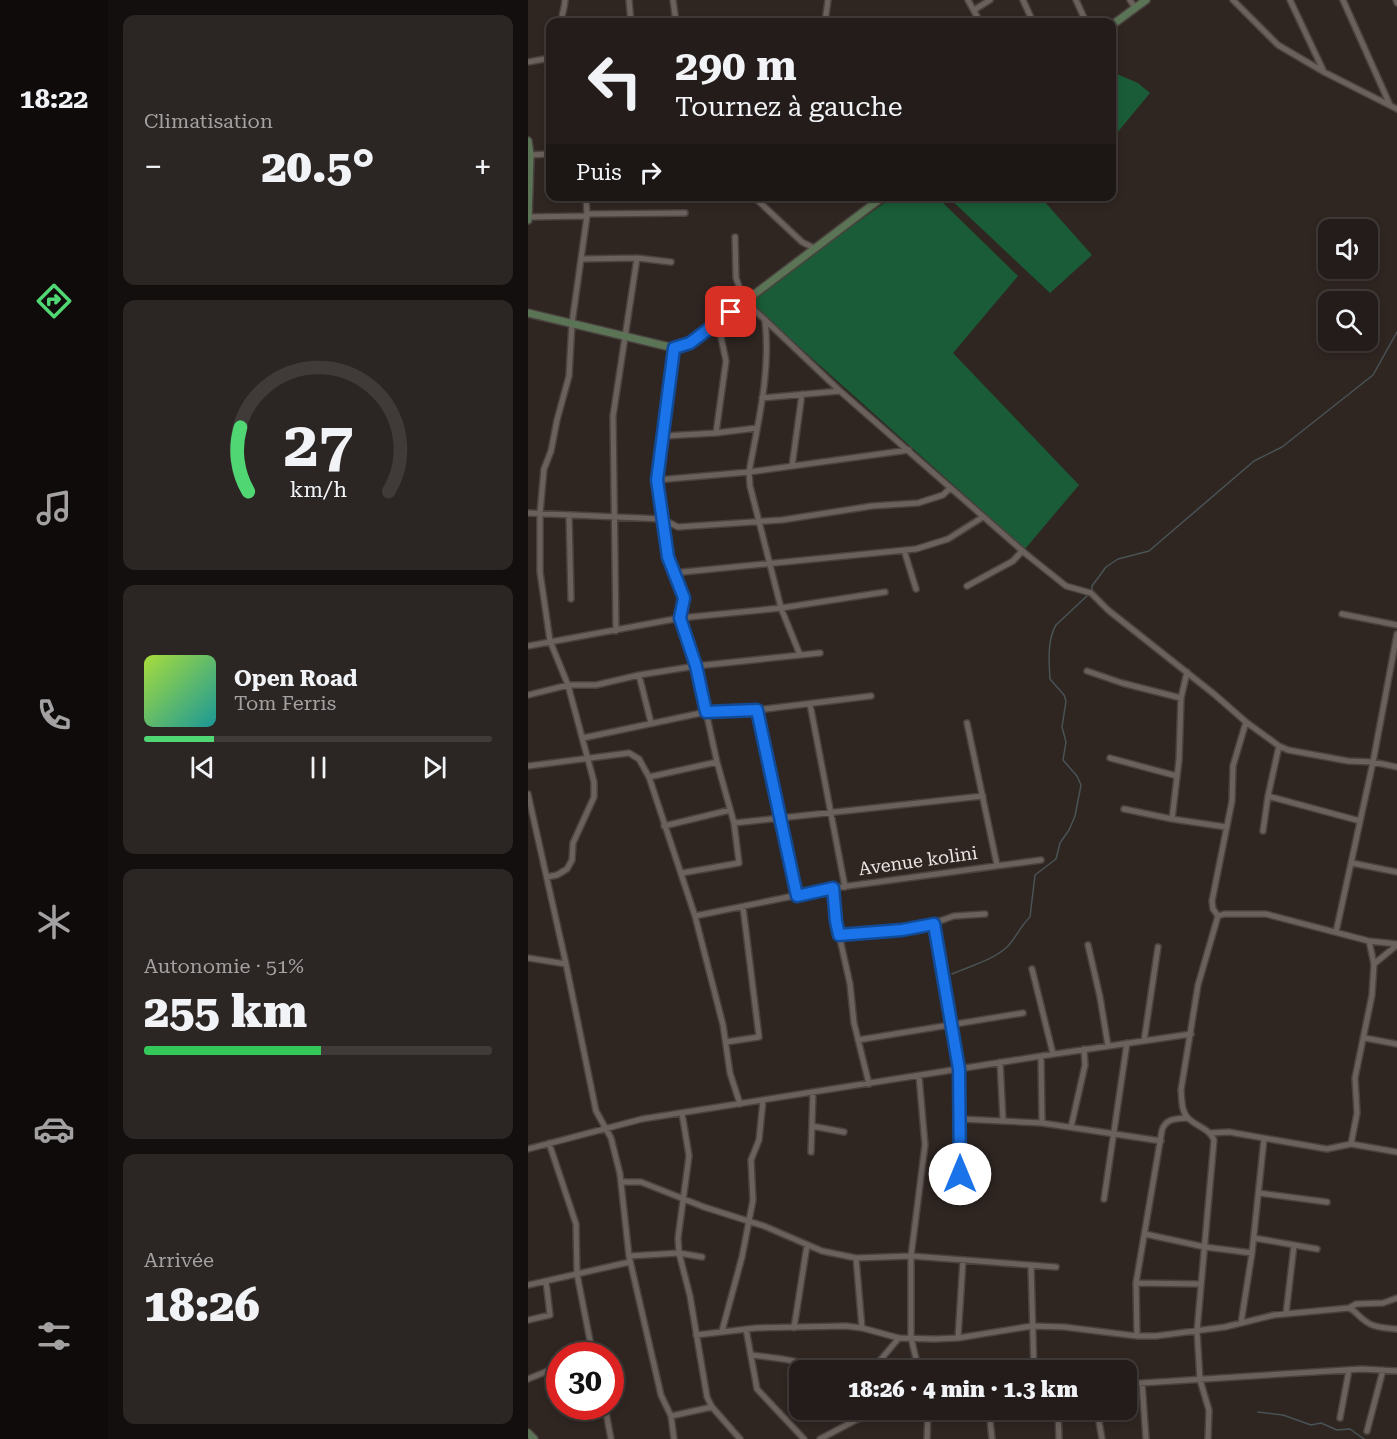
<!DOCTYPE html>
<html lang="fr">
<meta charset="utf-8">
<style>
:root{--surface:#231c1a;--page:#2b2523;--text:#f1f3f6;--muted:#a3a1a2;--line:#403a39;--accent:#51d674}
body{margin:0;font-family:"Roboto Serif",serif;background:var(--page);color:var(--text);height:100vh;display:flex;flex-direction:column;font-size:22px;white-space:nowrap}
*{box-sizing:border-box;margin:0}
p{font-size:20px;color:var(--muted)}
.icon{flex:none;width:33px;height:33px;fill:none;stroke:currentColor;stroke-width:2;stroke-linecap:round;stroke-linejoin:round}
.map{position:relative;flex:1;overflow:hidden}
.side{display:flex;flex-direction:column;gap:15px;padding:15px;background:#130f0e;width:420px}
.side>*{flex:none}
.guide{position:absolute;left:18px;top:18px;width:570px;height:183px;border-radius:12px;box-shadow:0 3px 9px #0003,0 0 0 2px var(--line);background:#231c1a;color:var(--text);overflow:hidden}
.buttons{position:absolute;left:790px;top:219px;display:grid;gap:12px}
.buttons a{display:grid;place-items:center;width:60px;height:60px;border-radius:12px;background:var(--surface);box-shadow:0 3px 9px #0003,0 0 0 2px var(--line);font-size:30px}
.speed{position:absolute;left:18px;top:1342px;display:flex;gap:12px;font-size:30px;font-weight:700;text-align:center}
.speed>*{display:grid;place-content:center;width:78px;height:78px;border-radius:50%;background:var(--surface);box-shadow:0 3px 9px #0003,0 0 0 2px var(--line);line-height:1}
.speed .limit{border:9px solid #d22;background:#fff;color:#111}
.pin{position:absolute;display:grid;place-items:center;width:51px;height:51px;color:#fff;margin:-26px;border-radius:12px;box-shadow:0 3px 9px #0006}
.me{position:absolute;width:66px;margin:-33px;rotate:0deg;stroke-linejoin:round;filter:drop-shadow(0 0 4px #0008)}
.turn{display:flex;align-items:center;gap:21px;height:126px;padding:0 30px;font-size:27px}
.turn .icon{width:78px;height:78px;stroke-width:2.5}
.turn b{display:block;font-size:42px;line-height:51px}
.then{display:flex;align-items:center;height:57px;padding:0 30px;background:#0003;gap:12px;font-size:22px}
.big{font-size:45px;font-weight:800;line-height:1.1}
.side .card{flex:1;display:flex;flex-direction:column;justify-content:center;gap:9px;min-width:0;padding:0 21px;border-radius:12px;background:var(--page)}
.side .dial{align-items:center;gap:0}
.dial svg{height:156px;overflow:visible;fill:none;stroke:var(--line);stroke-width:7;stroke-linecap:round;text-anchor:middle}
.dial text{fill:var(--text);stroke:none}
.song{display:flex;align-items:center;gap:18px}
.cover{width:72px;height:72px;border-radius:9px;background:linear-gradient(135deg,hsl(80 70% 55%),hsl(180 70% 35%))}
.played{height:6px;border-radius:3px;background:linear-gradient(90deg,var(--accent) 20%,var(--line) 20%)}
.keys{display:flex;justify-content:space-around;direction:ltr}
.heat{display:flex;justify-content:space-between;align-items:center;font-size:33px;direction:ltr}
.charge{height:9px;border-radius:4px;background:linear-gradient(90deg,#34c759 51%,var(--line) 0)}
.trip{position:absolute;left:261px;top:1360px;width:348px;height:60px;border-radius:12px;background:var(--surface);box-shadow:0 3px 9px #0003,0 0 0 2px var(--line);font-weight:800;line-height:60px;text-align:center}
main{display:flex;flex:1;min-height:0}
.tab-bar{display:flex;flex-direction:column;width:108px;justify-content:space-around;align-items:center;background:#0e0b0a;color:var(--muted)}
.tab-bar .icon{width:42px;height:42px}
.tab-bar .selected{color:var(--accent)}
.tab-bar b{font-size:27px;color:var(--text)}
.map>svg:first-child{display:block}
.green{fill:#1a5c37}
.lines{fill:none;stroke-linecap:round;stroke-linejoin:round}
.stream{stroke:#495355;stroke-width:1.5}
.street-casing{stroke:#49423f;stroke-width:8}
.secondary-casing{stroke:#49423f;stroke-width:10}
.street{stroke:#6b615c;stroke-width:5}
.secondary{stroke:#5b7456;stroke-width:7}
.route-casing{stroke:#114b97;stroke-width:15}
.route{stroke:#1a73e8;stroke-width:10}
.labels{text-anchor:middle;stroke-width:6;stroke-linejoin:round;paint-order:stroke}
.street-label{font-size:18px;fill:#ebe5e3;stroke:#2f2622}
</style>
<main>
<nav class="tab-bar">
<b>18:22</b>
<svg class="icon selected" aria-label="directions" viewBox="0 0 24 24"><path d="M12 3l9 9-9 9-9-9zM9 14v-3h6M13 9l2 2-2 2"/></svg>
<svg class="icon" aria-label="music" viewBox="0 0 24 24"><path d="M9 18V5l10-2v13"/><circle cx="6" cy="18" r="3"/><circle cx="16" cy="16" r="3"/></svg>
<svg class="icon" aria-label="phone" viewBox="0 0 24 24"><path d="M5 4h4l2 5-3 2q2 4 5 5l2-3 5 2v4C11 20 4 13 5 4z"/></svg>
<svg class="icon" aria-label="climate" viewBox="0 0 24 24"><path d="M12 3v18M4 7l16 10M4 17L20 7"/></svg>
<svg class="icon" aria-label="car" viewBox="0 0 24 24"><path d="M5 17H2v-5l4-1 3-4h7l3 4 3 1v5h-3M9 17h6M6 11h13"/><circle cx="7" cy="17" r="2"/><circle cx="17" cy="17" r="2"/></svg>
<svg class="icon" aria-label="filters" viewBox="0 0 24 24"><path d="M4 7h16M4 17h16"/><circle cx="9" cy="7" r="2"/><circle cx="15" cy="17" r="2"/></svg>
</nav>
<section class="side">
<div class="card"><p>Climatisation</p>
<div class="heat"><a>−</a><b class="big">20.5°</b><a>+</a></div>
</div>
<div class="card dial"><svg viewBox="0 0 100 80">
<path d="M14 69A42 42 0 1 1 86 69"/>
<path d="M14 69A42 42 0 0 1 10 36" stroke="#51d674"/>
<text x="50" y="56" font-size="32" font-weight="700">27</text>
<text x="50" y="72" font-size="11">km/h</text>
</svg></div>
<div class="card">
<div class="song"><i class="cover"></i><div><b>Open Road</b><p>Tom Ferris</p></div></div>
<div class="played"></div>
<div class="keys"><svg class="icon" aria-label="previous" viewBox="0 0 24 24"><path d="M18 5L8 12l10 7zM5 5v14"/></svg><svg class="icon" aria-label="pause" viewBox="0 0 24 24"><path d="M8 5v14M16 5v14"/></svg><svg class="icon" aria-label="next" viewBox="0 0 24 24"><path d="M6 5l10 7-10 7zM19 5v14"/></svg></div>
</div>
<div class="card"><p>Autonomie · 51%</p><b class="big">255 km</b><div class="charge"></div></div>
<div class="card"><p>Arrivée</p><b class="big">18:26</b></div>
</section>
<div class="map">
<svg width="869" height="1439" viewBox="0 0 869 1439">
<rect width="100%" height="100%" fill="#2f2622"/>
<path class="green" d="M584 72 610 83 622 93 584 139Z
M365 197H409L490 276 425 353 551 485 497 549 219 300Z
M420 197H520L516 201 564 255 522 293Z"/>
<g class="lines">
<path class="stream" d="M564 592V586L578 567 590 559 621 551 726 461 754 447 845 375 869 332
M424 974C442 966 465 960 479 947 488 938 493 925 502 917L507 875 528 859 532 843 541 830 547 816 553 785 549 776 535 760 538 742 534 727 538 701 536 695 522 679C521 662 519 640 528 625L561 594
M730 1412 755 1415 783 1425 793 1423 809 1430 822 1429 836 1439"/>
<defs>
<path id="street" d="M101 0 103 22
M145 0 148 22
M440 0 452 22
M495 0 505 22
M548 0 558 22
M602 0 607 8
M705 0 750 45 796 72 869 109
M762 0 796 72
M815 0 862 105
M868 0 869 3
M446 10 462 0
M34 22C33 14 37 8 37 0
M297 22 300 0
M0 62 22 58
M0 155 22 154
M225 196 274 242 286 248
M59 214 157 213
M0 217 59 216
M207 237 208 278 216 300 312 391 498 554 538 586 563 593 580 610 686 694 718 722 751 746 760 750 820 761 845 762 869 767
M53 259 109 258 143 262
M237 321C243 372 230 422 221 472L222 486 253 608 272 655
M146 348 129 480 134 519 140 557 155 599 152 618 168 666 189 762 206 823 211 863 154 873
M234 398 312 391
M188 433 198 361 190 323
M136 436 188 433 229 428
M264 466 274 394
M129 480 221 472 381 450
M0 513 134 519 150 527 254 520 344 506 390 503 415 495 422 488
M41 515 43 599
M376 550 388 589
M145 573 388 549 420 539 455 517
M439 586 485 561 494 551
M814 614 869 625
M88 631 85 416 109 258
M0 646 152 618 253 608 357 592
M559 671 594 683 653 698
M111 675 123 723
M0 695 40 685H68L111 675 168 666 292 653
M282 704 317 887
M229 710 269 896
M439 723 469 865
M55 738 178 712 229 710 343 696
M582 758 649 776
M0 766 101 753 111 759 121 777 167 916 195 1025 202 1073 212 1104
M121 777 189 762
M0 794 38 964 68 1111 83 1138 92 1174 101 1256 133 1395 143 1416 146 1439
M740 796 832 821
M596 809 644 819 698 827
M644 819 651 760 653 698 659 672
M206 823 455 796
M136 826 202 810
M735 831 740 796 751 746
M824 863 869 872
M19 877 29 875 39 869 44 860 45 843 66 797V782L40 685 22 641 12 572V513L16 469 23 451 29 420 41 376 44 323 59 216 58 196
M305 888 308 921 322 984 326 1023 341 1084
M167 916 305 888 513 860
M690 916 685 909 684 901 704 801 705 766 718 722
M690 916 696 914H738L841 941 869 944
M406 923 431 1069 432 1174
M808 932 845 762 869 634
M311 935 374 931 406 923 426 916 457 914
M560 945 572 997 580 1046
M0 958 38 964
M846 964 869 945
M504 969 525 1054
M837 1038 869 1044
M330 1040 495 1013
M616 1041 630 947
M198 1042 231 1037 215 907
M513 1056 514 1123
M472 1062 475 1120
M154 1113 161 1156 150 1238 151 1253 162 1296 179 1397 184 1407 212 1439
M432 1119 514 1123 633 1141
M284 1126 316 1132
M543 1127 557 1065 556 1049
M683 1133 701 1132 799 1149 823 1144 869 1152
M21 1143 48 1224 49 1274 65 1356
M823 1144 829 1113 827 1078 844 995 846 964 841 941
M0 1149 114 1119 513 1056 663 1034
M283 1152 285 1093
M93 1182H113L176 1207 236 1226 294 1251 328 1258 383 1256 528 1267
M731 1193 799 1202
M576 1199 599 1043
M617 1234 677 1247 724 1253
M726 1238 789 1249
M101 1256 151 1253 174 1257
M328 1258 334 1328
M503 1266 506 1371
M608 1283 673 1284
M0 1285 102 1262
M821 1308 828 1304 855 1303 869 1298
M758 1314 766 1245
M0 1320 22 1315 18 1281
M713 1323 724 1253 736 1139
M266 1328 279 1245
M218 1329 229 1389 276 1439
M194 1331 214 1257 225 1200 223 1160 231 1140 235 1101
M168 1335 228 1328 318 1326 334 1328 371 1338 406 1339 430 1338 504 1326 536 1327 609 1336H628L697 1327 746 1315 821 1308C828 1311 830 1316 836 1320 845 1328 858 1328 869 1329
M609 1336 608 1283 634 1130C638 1118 648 1119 659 1118
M430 1338 435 1260
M223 1355C248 1358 273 1360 296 1371
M343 1371 371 1338
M391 1371 383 1338V1256L397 1145 391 1076
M0 1379 32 1366
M614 1383 618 1439
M598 1384 834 1369 869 1371
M77 1407 83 1439
M461 1410 464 1439
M530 1410 531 1439
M569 1410 574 1439
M143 1416 184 1407
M812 1418 821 1370
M839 1431 855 1370
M292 1439 328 1420 358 1410
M399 1439 400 1410
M680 1439 681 1410 672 1380 669 1331 686 1140C681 1128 669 1127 660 1118 653 1111 654 1099 653 1090L670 985 690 916"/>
<path id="secondary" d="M584 25 618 0
M0 141 2 155 0 220
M0 313 146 348 162 343 356 196
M0 1433 6 1439"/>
</defs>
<use href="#street" class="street-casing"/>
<use href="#secondary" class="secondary-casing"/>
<use href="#street" class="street"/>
<use href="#secondary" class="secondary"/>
</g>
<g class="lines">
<defs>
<path id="route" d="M203 312 162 343 146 348 129 480 140 557 156 598 152 618 168 666 178 712 229 710 269 896 305 888 308 921 311 935 374 930 406 924 431 1069 432 1174"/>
</defs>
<use href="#route" class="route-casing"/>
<use href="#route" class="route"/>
</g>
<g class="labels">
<g class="street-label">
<text transform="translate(390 861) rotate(-8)" y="6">Avenue kolini</text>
</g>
</g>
</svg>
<div class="buttons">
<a><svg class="icon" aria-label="sound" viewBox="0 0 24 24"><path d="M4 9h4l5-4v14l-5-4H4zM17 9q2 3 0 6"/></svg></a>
<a><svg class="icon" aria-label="search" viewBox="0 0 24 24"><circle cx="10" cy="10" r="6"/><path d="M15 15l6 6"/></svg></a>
</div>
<div class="speed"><div class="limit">30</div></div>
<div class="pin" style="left:203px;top:312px;background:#d93025"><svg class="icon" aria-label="arrive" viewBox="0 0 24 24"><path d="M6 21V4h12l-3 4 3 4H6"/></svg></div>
<svg class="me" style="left:432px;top:1174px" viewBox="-20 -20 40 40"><circle r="19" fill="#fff"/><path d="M0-13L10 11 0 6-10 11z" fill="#1a73e8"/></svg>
<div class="trip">18:26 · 4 min · 1.3 km</div>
<div class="guide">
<div class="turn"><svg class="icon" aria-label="left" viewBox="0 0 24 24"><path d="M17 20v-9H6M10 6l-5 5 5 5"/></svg><div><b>290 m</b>Tournez à gauche</div></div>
<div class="then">Puis<svg class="icon" aria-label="right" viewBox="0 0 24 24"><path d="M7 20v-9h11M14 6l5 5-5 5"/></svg></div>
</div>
</div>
</main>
